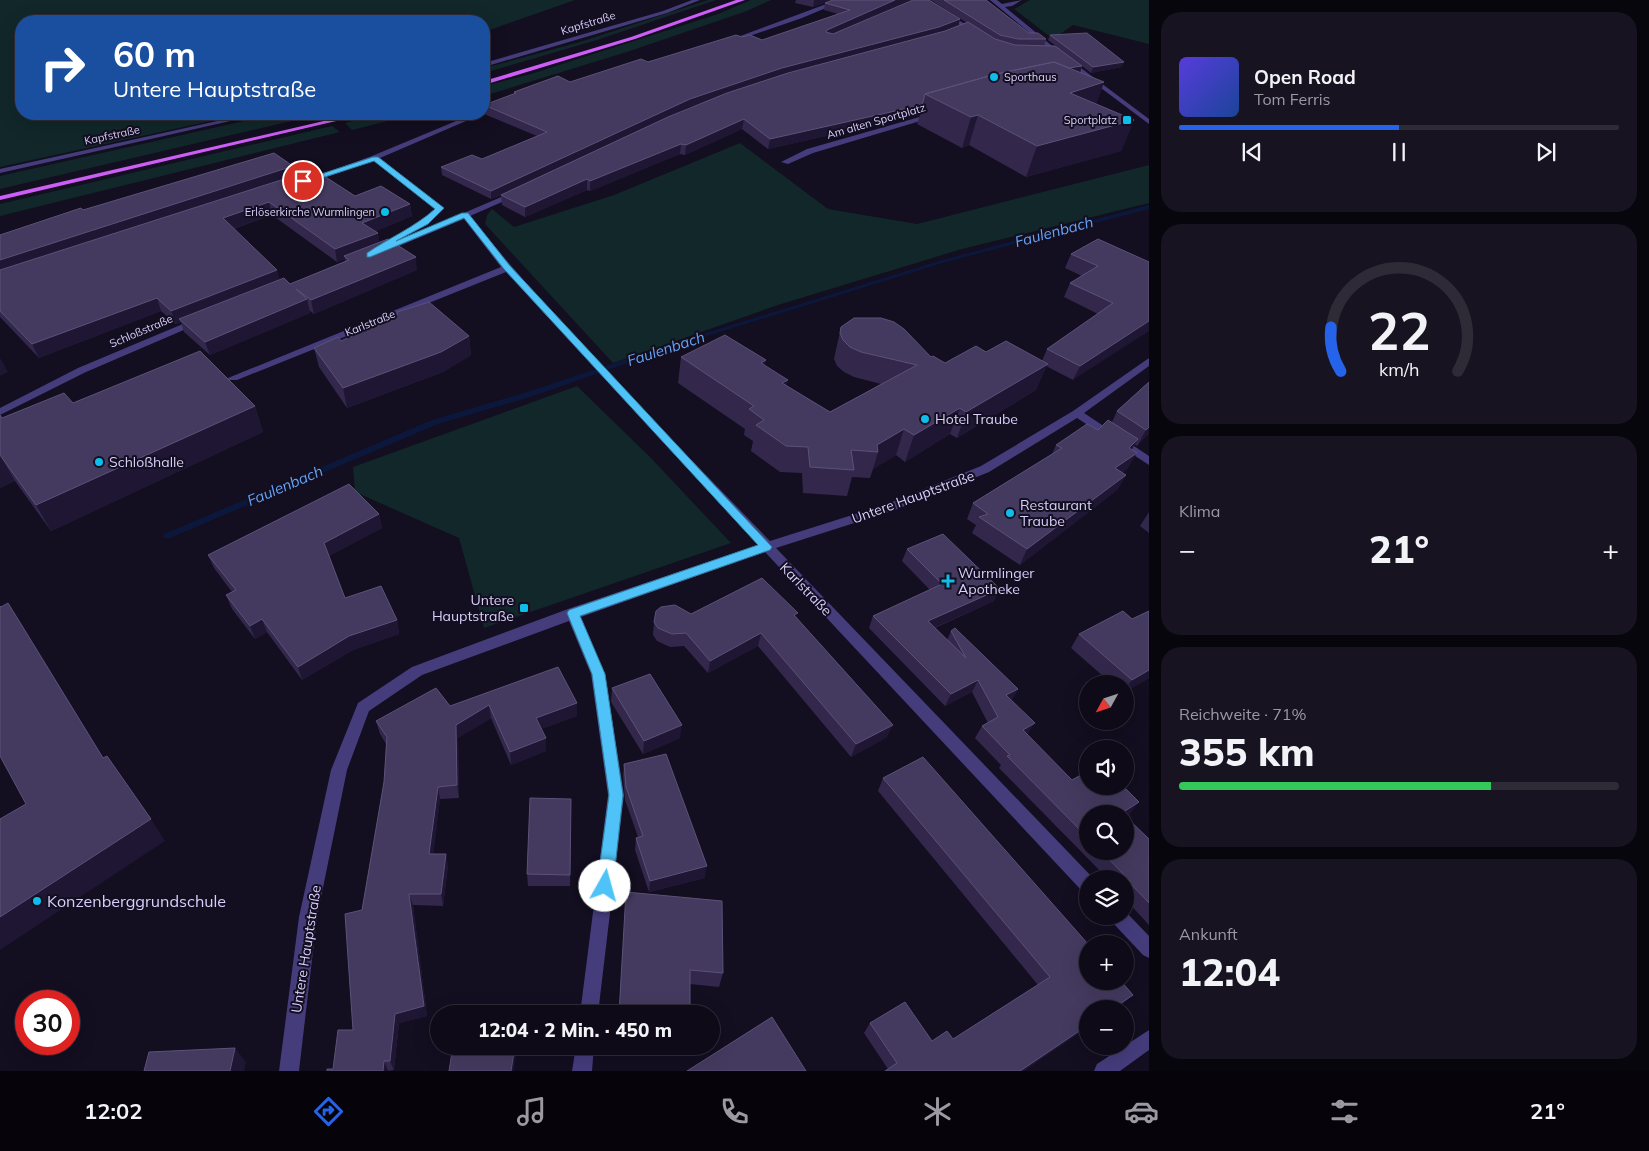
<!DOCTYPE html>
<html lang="de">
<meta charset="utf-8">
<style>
:root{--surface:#0e0a18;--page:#171321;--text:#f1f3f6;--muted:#9b9aa2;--line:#2e2b37;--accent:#2563eb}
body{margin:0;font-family:Mulish,sans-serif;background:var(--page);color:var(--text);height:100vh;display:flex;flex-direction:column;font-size:19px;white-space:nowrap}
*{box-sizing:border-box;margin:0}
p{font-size:16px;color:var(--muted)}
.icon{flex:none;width:28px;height:28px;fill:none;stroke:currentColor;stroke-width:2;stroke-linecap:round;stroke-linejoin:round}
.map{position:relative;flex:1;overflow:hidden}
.side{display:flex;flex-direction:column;gap:12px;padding:12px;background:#08060d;width:500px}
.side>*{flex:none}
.guide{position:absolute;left:15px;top:15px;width:475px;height:105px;border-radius:20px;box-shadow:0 5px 20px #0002,0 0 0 1px var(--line);background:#1a4fa0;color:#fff;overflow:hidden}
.needle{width:32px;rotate:230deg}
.tools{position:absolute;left:1079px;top:675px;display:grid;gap:10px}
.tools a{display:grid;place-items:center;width:55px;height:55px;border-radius:50%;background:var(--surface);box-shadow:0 5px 20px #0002,0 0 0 1px var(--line);font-size:25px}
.speed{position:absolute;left:15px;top:990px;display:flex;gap:10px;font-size:25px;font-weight:700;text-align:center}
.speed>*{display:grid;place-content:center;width:65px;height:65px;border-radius:50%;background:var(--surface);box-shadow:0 5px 20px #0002,0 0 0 1px var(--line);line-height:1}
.speed .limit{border:8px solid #d22;background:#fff;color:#111}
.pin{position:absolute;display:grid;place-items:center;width:42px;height:42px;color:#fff;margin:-21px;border:2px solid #fff;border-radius:50%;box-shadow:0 1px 5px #0007}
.me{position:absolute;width:55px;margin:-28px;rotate:7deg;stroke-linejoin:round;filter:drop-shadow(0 0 4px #0008)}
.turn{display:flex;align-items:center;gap:18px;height:105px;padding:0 15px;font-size:22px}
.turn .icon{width:65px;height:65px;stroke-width:2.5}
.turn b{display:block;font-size:35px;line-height:42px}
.big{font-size:38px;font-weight:800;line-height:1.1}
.side .widget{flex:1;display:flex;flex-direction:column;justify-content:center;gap:8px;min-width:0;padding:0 18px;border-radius:20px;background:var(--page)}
.side .dial{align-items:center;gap:0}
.dial svg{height:130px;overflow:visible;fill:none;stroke:var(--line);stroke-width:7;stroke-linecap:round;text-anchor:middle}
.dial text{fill:var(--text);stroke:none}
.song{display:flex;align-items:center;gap:15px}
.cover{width:60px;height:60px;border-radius:8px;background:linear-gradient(135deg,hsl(250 70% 55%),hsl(220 70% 35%))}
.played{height:5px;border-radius:2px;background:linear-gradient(90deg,var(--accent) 50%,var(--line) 50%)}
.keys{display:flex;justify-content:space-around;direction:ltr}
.heat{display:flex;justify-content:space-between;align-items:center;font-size:28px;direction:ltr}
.charge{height:8px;border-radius:4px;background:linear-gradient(90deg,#34c759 71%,var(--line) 0)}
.trip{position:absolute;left:430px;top:1005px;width:290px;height:50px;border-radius:25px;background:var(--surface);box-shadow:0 5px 20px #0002,0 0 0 1px var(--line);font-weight:800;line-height:50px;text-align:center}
.dock{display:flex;height:80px;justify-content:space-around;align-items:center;background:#06040a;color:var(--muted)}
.dock .icon{width:35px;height:35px}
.dock .current{color:var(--accent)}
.dock b{font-size:22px;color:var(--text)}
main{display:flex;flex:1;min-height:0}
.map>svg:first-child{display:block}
.green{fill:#112729}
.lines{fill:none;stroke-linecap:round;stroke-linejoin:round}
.stream{fill:#0c183b;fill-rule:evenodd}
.minor{fill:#453c7c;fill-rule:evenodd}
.major{fill:#cc5df5;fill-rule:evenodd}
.wall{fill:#33284c;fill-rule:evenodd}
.shaded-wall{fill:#1e1633}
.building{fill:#443a5f;stroke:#5c5178}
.route{fill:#4fc3f7;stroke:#337fa1}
.poi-dot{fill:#0ebdea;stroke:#130e20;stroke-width:2}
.labels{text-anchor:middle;stroke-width:4;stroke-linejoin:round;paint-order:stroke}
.far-street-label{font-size:11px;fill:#d9cffc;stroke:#130e20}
.far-poi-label{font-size:11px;fill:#d9cffc;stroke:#130e20;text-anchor:end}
.poi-label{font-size:14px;fill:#d9cffc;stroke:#130e20;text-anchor:start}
.street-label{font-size:14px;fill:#d9cffc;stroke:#130e20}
.water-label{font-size:15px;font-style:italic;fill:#64a3f6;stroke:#130e20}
.near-poi-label{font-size:16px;fill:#d9cffc;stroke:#130e20;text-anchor:start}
</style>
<main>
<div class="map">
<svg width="1149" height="1071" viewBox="0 0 1149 1071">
<rect width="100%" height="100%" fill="#130e20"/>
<path class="green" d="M0 0H575L484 32V21H21V114H243L0 167Z
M708 0H716L597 40 484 73V68L580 42Z
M751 0H771L747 11 630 51 484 96V86L531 74 718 14Z
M1030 0H1149V44L1073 25 1053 39 1014 9Z
M275 114H322L0 189V176Z
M380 114H415L352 130 345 123Z
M332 126 340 132 0 216V204Z
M740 143 828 209 917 224 1149 165V203L962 249 778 305 613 363 485 224 487 215 492 209 514 227 614 195Z
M577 386 651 458 731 543 484 628 459 538 355 492 353 467Z"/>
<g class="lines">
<path class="stream" d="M1149 205V209L946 262 697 339 530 397 438 424 170 538H164L163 536 164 534 432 420 524 393 693 337 942 260Z"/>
<path class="minor" d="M692 0H700L667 13 484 67V63L663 11Z
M837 0H845L802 18 729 43 724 42Z
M920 0H927L979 33 974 34Z
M990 0H997L1002 4 1022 0 1012 6 1005 7 1057 50 1149 119V124L1053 52Z
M249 114H262L0 173V169Z
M473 114 480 115 380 158 444 209 428 224 411 233 404 231 422 220 435 209 374 161 312 182 305 180 372 156Z
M930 114 937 116 813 153 788 164 781 162 807 149Z
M513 192 520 194 470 216C562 331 668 435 770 541L887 504 981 466 1073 411 1149 358V366L1084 413 1149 456V465L1077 418 989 472 895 510 776 548 1094 879H1088V893L1082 891 765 552 581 617 605 674 624 795 598 1014H580L608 795 591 674 569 621 422 675 369 711 347 770 317 917 299 1071H279L299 917 331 770 358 703 412 667 568 609 758 545 506 272 237 380H229L228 378 501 267 464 219 382 253 375 251Z
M197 318 202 321 200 323 86 372 0 415V408L78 368Z
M1125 911 1149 936V958L1143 955 1112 922 1109 916H1125Z
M1149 1030V1050L1120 1071H1094L1097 1064Z
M576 1046H594L592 1071H572Z"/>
<path class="major" d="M736 0H745L635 39 484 85V81L631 37Z
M354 114H366L0 200V196Z"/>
</g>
<path class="wall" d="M796 0H832L813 7 795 3Z
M910 0 833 34 960 19 958 26 967 23 931 0H986L1029 33 1046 39 1044 46H1056L1048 40 1050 35 1122 67 1091 73 1082 66 1080 73 1104 82 1096 104 1134 120 1121 151 1026 177 969 145 962 148 917 124 920 115 768 149 742 129 685 155 680 154 590 191 587 190 525 217 502 205 501 195 491 199 442 175 441 167 482 159 537 136 484 114V105L514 94V92L570 82 742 37 762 40 838 14 824 10 825 3ZM707 101 628 136 689 107Z
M295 175 309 178 355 196 410 204 412 216 376 231 378 233 379 243 417 270 314 314 309 310 310 313 210 355 184 332 181 322 176 324 161 311 39 358 0 317V235L83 210ZM272 215 337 262 345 259V261L290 284 279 280 277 270 233 229Z
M1071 254 1149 262 1073 380 1046 366 1036 390 957 438 950 434 905 462 896 455 873 469 870 478 852 477 847 496 803 493 802 473 780 472 751 451 753 441 744 435 745 429 678 383 681 357 765 366 787 386 830 412 881 384 854 377 844 372 837 366 834 359 841 327 931 357 945 363 986 352 1042 361 1047 349 1098 314 1064 297 1070 283 1082 276 1065 268Z
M397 312 469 336 471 355 443 372 347 408 319 367 314 348 341 341 397 315Z
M1149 382V433L1137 446 1134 444 1132 450 1128 468 1122 473 1126 475 1117 490 1020 565 972 533 976 525 967 519 973 503 1052 454 1056 445 1098 430 1112 422 1117 411Z
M73 403 255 406 263 432 51 531 15 481 0 488 2 418Z
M1149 512V533L1140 526Z
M379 514 382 528 329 556 345 598 397 620 399 634 353 650 302 680 267 632 255 639 232 609 226 595 232 592 214 568 208 555Z
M907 549 994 601 935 628 947 640 951 631 1018 689 1011 701 1027 735 1072 780 1130 814 1125 816 1149 839V925L1125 899V879H1108L999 768 1001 765 975 738 982 726 988 723 972 692 945 706 869 628 873 616 930 590 902 561ZM1088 814 1125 851H1088Z
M1149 611V678L1125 692V684H1112L1071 648 1079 634 1132 619Z
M691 614 796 618 887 737 851 757 758 646 708 673 684 646 670 647 657 641 653 635 654 622Z
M612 688 680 738 643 754 611 702Z
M577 703V716L541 729 546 738V751L511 765 491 718 458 738 459 798 440 799 433 854 448 866 443 906 413 905 427 1016 399 1023 394 1070 388 1071H327L333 1069 353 1030 362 910 384 782 386 744 380 734 376 721 450 706Z
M624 764 705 878 649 892 635 850 636 838 638 837 625 800 623 776Z
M883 778 1133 995 1121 1005 1088 1009V1027L1023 1071H885L888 1069 864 1033 870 1023 932 1041 953 1039 1038 985 878 791Z
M571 799 570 886H528L527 874Z
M626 892 723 973 719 987 690 984V1014H619Z
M670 1046H687L686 1048Z"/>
<path class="shaded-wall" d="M814 0H832L813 7Z
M895 0H910L825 37 827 30Z
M960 19 958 27 937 34 781 76 689 107 491 199V191L690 99 782 68Z
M1124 62 1122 67 1091 73 1093 67Z
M1082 66 1079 75H1030Z
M1104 82 1093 112 1070 93Z
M922 105 920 115 768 149 770 139Z
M978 115 969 145 962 148 971 117Z
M744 119 742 129 685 155 686 145Z
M1134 120 1121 151 1026 177 1037 146Z
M681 144 680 154 590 191V181Z
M293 166 296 179 0 275V260Z
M587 179V190L525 217V207Z
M269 202 272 215 226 231 223 218Z
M410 204 412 216 365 236 362 223Z
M378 233 380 246 344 256 345 259 337 262 335 249Z
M416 257 417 270 314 314 311 300Z
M277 270 280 284 179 319 181 322 176 324 171 311Z
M157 298 161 311 39 358 32 344Z
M307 299 310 313 210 355 205 342Z
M1149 321V331L1073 380 1080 366Z
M469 336 471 355 443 372 347 408 343 388Z
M0 359H1L8 372 0 376Z
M766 360 761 386V363Z
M1048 364 1036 390 957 438 966 412Z
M788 380 783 406 782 383Z
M255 406 263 432 51 531 36 505Z
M960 408 950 434 905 462 914 435Z
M1149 427V433L1137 446 1146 430Z
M904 429 896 455 873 469 878 452 877 445Z
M1138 439 1129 454V448Z
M1137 453 1128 468 1107 484 1115 468Z
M0 455 15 481 0 488Z
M1126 475 1117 490 1020 565 1027 549Z
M379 514 382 528 328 557 324 543Z
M1000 589 994 601 922 633 928 621Z
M8 603 24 627 118 781 103 758Z
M262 619 267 632 255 639 250 626Z
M397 620 399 634 353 650 302 680 298 667 349 636Z
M761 633 758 646 708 673 710 661Z
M1149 670V678L1125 692V689L1132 680Z
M978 680 972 692 945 706 951 694Z
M1018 689 1011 701 1006 695Z
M577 703V716L536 731V718Z
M489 705 491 718 458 738 459 798 457 785 456 725Z
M1035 723 1027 735 1023 730Z
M682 725 680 738 643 754 644 741Z
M893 725 887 737 851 757 856 744Z
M546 738V751L511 765 510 752Z
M438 787 440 799 432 866 429 854Z
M1139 802 1130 814 1125 817V814H1122Z
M151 819 165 841 0 950V917Z
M446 854 448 866 443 906 441 894Z
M707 866 705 878 649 892 650 881Z
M409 894 413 905 427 1016 399 1023 394 1070 390 1061Z
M1133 995 1115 1009H1112Z
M1088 1025V1027L1023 1071H1020Z
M515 1046H517L514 1071H511Z
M235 1048 246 1062 244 1071H230Z
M384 1061 388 1070V1071H383Z"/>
<path class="building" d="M833 0H895L827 30 826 32 833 34 913 0H929L960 19 939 27 782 68 690 99 491 191 441 167 472 155 482 159 547 132 484 105 516 93 514 92 558 76 570 82 641 59 648 62 736 35 742 37 750 35 762 40 850 10 825 3Z
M944 0H986L1029 33H1038L1046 39H1018L1000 35Z
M968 22 995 39 1015 45 1055 46 1082 66 1069 68 1054 62 996 74 925 94 922 105 770 139 744 119 686 145 681 144 590 181 587 179 525 207 501 195 668 117 727 93 788 73 945 31Z
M1087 33 1124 62 1093 67 1050 35Z
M1054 62 1104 82 1070 93 1134 120 1037 146 978 115 971 117 925 94 996 74Z
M274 153 293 166 0 260V235L81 208 83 210Z
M303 173 309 178 321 174 355 196 381 186 410 204 362 223 378 233 335 249 269 202 223 218 277 270 171 311 157 298 32 344 0 311V270Z
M388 239 416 257 311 300 296 289 307 299 205 342 179 319 284 278 290 284 349 260 344 256Z
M1098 239 1149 262V321L1080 366 1047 349 1113 303 1070 283 1098 266 1071 254Z
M429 302 469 336 441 352 343 388 314 348 338 337 341 341 398 314 397 312Z
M854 318H881L894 322 904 329 931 357 933 356 945 363 976 346 986 352 1006 341 1048 364 966 412 960 408 914 435 904 429 877 445 878 452 851 450 854 470 810 467 808 447 786 446 756 425 764 420 749 409 754 406 681 357 725 335 766 360 761 363 788 380 782 383 830 412 917 365 861 352 850 347 843 340 840 333 841 327Z
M200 351 255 406 36 505 0 455V415L2 418 64 393 73 403Z
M1149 382V427L1146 430 1117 411Z
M1108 420 1138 439 1129 448 1137 453 1115 468 1126 475 1027 549 979 517 988 514 973 503 1062 448 1056 445 1087 424 1098 430Z
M349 484 379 514 324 543 345 598 381 586 397 620 349 636 298 667 262 619 250 626 226 595 236 590 208 555Z
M943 534 1000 589 928 621 966 658 951 631 955 628 1018 689 1006 695 1035 723 1023 730 1072 780 1088 771V786H1123L1139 802 1122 813 1123 814H1088V838L1007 756 1010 755 982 726 998 717 978 680 951 694 873 616 942 584 907 549Z
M762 578 798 613 794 615 893 725 856 744 761 633 710 661 686 633 672 634 658 628 654 622 656 611 661 607 675 605 691 614Z
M8 603 103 758 107 756 151 819 0 917V819L26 804 0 756V606L1 607Z
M1123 611 1132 619 1149 611V670L1132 680 1079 634Z
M558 667 577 703 536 718 546 738 510 752 489 705 456 725 457 785 438 787 429 854H446L441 894H409L424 1006 395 1014 390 1061H384L383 1071H327V1069H333L338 1030H353L345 914 362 910 384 782 387 737 376 721 436 688 450 706Z
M650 674 682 725 644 741 612 688Z
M666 754 707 866 650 881 636 838 643 836 626 787 624 764Z
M923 757 1088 944V981H1121L1133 995 1112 1009H1088V1025L1020 1071H885L897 1063 870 1023 905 1002 932 1041 947 1031 953 1039 1050 977 883 778Z
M530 798 571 799 570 875 527 874Z
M1125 816 1149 839V903L1130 883 1131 882 1101 851H1125Z
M626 892 722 901 723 973 690 970V1014H619Z
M460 1009 499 1014H459Z
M772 1017 806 1071H687Z
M453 1046H515L511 1071H449Z
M235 1048 230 1071H144L149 1052Z"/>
<path class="route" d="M373 157H378L444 208 428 224 396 241 462 213H468L510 266 772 547 770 550 580 616 605 674 623 795 613 886 610 891 605 894 599 891 597 886 609 795 592 674 567 613 569 610 758 545 504 269 464 218 370 257H367V253C389 238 415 227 435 209L374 161 306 183 300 181Z"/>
<g class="poi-dot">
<circle cx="994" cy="77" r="5"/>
<rect x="1122" y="115" width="10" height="10" rx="2.5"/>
<circle cx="385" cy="212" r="5"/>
<circle cx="925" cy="419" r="5"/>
<circle cx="99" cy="462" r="5"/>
<circle cx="1010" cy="513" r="5"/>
<path d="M945.5 573.5h5v5h5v5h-5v5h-5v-5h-5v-5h5z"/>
<rect x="519" y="603" width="10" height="10" rx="2.5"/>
<circle cx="37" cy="901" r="5"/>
</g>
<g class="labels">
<g class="far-street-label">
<text transform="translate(588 23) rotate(-17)" y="4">Kapfstraße</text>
<text transform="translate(876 121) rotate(-16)" y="4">Am alten Sportplatz</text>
<text transform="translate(112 135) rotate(-12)" y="4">Kapfstraße</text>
<text transform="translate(370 323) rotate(-22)" y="4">Karlstraße</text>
<text transform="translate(141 331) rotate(-23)" y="4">Schloßstraße</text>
</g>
<g class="far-poi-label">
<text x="1004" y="81" text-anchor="start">Sporthaus</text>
<text x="1117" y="124">Sportplatz</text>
<text x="375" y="216">Erlöserkirche Wurmlingen</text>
</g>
<g class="poi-label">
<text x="935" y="424">Hotel Traube</text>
<text x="109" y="467">Schloßhalle</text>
<text x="1020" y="510">Restaurant<tspan x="1020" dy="16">Traube</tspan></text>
<text x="958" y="578">Wurmlinger<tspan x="958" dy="16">Apotheke</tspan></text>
<text x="514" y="605" text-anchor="end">Untere<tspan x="514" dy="16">Hauptstraße</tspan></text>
</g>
<g class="street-label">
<text transform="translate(913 497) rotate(-20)" y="5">Untere Hauptstraße</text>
<text transform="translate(806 589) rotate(46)" y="5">Karlstraße</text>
<text transform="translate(306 949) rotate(-81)" y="5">Untere Hauptstraße</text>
</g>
<g class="water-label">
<text transform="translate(1054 232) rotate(-15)" y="5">Faulenbach</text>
<text transform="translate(666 349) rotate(-18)" y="5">Faulenbach</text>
<text transform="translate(285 486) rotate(-23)" y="5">Faulenbach</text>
</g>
<g class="near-poi-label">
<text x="47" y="907">Konzenberggrundschule</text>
</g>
</g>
</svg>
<div class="tools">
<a><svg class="needle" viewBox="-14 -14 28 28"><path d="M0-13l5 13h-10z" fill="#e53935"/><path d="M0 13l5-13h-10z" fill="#9b9aa2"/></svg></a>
<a><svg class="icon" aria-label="sound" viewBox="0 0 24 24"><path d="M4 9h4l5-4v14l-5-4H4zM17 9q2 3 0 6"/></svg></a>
<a><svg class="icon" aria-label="search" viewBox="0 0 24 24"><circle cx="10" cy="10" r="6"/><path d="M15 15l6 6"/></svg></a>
<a><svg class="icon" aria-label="layers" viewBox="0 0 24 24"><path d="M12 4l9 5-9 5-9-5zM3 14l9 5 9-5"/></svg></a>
<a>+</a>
<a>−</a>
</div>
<div class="speed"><div class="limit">30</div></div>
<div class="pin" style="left:303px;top:181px;background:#d93025"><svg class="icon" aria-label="arrive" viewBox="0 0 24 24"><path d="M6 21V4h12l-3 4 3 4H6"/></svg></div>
<svg class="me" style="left:605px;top:886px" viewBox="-20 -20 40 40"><circle r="19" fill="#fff"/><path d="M0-13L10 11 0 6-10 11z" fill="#4fc3f7"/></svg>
<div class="trip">12:04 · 2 Min. · 450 m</div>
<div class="guide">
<div class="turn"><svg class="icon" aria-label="right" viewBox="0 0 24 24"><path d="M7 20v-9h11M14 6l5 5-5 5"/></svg><div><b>60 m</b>Untere Hauptstraße</div></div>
</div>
</div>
<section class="side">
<div class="widget">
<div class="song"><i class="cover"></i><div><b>Open Road</b><p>Tom Ferris</p></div></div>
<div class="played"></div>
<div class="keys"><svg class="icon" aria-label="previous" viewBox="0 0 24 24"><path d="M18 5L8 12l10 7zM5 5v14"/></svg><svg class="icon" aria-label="pause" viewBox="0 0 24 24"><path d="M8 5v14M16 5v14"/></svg><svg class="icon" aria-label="next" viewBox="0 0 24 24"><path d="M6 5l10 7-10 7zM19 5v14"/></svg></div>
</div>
<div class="widget dial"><svg viewBox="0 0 100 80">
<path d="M14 69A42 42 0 1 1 86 69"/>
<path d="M14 69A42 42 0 0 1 8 42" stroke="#2563eb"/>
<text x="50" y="56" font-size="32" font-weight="700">22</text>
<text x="50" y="72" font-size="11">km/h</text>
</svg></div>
<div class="widget"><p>Klima</p>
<div class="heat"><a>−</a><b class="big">21°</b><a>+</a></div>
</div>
<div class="widget"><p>Reichweite · 71%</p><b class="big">355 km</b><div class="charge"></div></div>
<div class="widget"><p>Ankunft</p><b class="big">12:04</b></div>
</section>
</main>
<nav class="dock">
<b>12:02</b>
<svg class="icon current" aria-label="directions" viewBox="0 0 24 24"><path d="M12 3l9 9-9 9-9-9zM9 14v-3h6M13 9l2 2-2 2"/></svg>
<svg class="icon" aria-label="music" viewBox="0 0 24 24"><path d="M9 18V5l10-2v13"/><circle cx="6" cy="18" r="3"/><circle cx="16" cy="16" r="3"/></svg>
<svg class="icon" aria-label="phone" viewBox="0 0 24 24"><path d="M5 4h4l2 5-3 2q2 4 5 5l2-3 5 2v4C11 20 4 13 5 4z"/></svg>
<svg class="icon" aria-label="climate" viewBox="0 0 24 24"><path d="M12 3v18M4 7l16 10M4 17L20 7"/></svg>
<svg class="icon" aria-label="car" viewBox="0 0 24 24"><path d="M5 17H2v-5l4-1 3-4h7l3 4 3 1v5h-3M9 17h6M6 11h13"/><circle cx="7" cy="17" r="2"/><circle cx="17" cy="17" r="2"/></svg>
<svg class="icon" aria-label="filters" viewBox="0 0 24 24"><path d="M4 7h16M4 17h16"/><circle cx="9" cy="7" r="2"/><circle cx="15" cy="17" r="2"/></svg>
<b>21°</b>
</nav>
